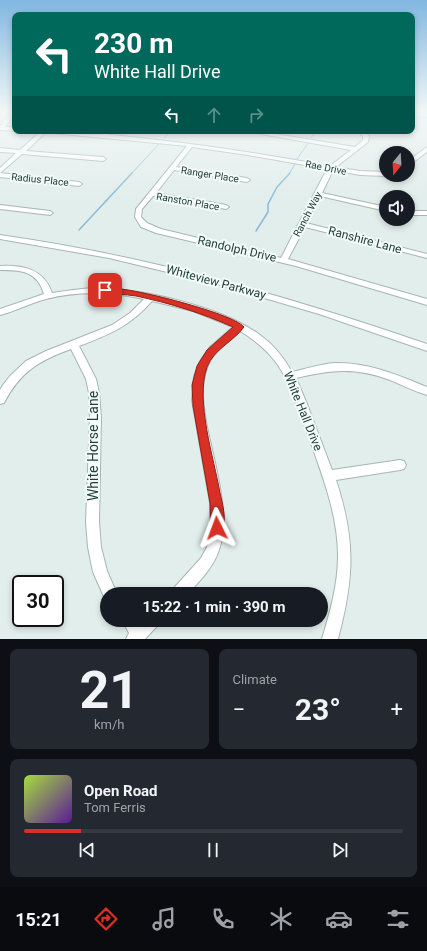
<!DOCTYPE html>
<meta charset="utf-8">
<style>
:root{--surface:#171b24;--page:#242831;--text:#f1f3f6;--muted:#9ea1a6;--line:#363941;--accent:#d93025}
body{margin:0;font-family:Roboto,sans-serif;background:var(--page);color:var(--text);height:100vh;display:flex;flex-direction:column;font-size:15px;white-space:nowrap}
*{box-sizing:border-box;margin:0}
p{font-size:13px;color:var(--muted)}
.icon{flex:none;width:22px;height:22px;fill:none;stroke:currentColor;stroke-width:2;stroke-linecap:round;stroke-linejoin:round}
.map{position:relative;height:639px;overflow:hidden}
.drawer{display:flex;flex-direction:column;gap:10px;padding:10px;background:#0d0f14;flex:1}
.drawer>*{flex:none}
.top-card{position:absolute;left:12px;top:12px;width:403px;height:122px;border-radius:8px;box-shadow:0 2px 6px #0003;background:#00695c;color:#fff;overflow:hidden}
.needle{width:26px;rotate:198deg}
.buttons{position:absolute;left:379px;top:146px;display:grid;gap:8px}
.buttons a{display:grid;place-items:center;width:36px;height:36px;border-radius:50%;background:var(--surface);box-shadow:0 2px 6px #0003;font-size:20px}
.speed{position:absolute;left:12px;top:575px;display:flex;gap:8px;font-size:20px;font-weight:700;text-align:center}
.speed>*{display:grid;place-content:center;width:52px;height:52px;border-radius:50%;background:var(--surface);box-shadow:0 2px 6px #0003;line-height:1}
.speed .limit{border:2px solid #111;border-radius:6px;background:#fff;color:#111}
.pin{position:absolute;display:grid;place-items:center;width:34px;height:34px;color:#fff;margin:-17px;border-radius:8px;box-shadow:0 2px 6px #0006}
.me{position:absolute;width:44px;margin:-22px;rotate:357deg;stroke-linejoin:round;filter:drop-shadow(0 0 3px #0008)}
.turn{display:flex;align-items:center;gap:14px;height:84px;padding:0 16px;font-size:18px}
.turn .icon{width:52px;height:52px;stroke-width:2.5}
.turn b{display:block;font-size:28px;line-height:34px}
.lanes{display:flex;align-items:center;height:38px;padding:0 16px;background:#0003;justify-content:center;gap:20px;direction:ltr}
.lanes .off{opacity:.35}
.big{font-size:30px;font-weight:700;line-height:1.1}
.drawer .card{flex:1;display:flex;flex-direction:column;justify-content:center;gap:6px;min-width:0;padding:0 14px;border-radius:8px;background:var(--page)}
.drawer .dial{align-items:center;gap:0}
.dial b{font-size:52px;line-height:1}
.song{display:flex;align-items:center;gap:12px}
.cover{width:48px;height:48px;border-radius:6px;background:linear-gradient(135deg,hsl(80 70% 55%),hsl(270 70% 35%))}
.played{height:4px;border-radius:2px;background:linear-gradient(90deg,var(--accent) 15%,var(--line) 15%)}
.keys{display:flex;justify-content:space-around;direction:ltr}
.heat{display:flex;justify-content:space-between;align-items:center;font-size:22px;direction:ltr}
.drawer .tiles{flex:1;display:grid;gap:10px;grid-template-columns:1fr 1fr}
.card:last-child{grid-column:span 2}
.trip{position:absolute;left:100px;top:587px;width:228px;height:40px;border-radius:20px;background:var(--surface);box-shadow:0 2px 6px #0003;font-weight:700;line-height:40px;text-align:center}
.tab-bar{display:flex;height:64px;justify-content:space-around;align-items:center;background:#090b0e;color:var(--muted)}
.tab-bar .icon{width:28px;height:28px}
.tab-bar .current{color:var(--accent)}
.tab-bar b{font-size:18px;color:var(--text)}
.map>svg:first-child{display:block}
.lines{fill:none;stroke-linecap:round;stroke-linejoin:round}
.stream-far1{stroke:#86bcd7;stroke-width:1}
.stream{stroke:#86bcd7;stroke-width:1.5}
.minor-casing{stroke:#a4b6b3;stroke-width:2}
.minor{fill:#fff;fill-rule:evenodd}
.route{fill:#d93025;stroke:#8d1f18}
.labels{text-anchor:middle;stroke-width:4;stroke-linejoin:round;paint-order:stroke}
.far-street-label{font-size:10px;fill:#20403d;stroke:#f3faf8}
.street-label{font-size:12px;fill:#20403d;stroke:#f3faf8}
.near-street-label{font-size:14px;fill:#20403d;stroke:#f3faf8}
</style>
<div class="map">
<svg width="427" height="639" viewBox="0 0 427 639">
<rect width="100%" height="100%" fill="#e2eeeb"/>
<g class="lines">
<path class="stream-far1" d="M164 138 171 131
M311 138 316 131
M297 159 309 142
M131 174 159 144
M289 174 295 164"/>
<path class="stream" d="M79 230 132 173
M256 231 268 212V204L277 187 290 173"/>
<defs>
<path id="minor" d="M12 111H15V113L5 127H15V131L0 130V126Z
M412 112 427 115V117L412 114Z
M41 131H47L26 151 103 157 106 159 103 161 22 154 0 173V168L16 153 0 152V148L20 150Z
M49 131C77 131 104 134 131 137 198 144 264 154 330 166L351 150 244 131H257L355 147 363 140V136L357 131H363L369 136 368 142 336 167 360 171 386 172V175H388L386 176 360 175 333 170 322 193 386 207V211L320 196 306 223 427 254V258L305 227 288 259 427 299V305L296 266 156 233 141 227 135 217 136 209 187 146 52 133ZM192 147 248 155 327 169 281 258 161 229 147 223 141 217 142 209 153 196 226 209 229 207 226 205 156 193 174 170 247 182 250 180 247 178 176 167Z
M427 147V152L408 166V161Z
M0 173 79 182 82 184 79 186 0 177Z
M0 205 50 211 53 213 50 215 0 209Z
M408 211H427V215H408Z
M0 235C55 243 109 253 163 266 253 287 340 314 427 344V351L319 314 213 283 109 258 0 239Z
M0 266C23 265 44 269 52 293 65 291 78 289 92 288 140 288 221 306 260 335 274 345 284 358 292 372 306 369 320 364 335 363 367 362 398 375 427 387V395C414 391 402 385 390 380 354 367 332 370 296 378L307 404 332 470 400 460 404 461 406 465 404 469 400 470 336 480C356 541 354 578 338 639H322C330 612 338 584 338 556 338 512 320 470 306 429 298 408 291 385 278 365 268 351 255 340 240 331 229 340 217 349 210 361 199 382 203 405 207 427 214 461 231 516 219 550 213 568 200 580 188 594H171L173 589 201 558 207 547 210 533V503L192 400 194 376 200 361 210 347 233 327 193 311 152 301C130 326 109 335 79 346L96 379 99 393 101 417 99 522 101 547 107 571 117 594H107V600L105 599 93 572 88 547 86 522 90 417 89 393 86 379 71 349C38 361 20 372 4 403L0 404V390L3 385 10 376 26 361 46 351 112 325 130 313 144 299C112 292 78 291 46 299 30 303 16 311 0 315V309L44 294C37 271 22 270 0 270Z
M122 620H138L140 622 142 620H160L158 625 145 639H126L129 633Z"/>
</defs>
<use href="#minor" class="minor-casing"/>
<use href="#minor" class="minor"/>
</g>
<linearGradient id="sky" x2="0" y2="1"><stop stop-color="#81b7e1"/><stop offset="0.56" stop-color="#f2f7f6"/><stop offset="1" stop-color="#f2f7f6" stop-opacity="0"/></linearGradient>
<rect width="427" height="200" fill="url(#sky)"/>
<path class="route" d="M102 288C120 284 233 313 244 327 233 342 214 349 207 367 195 401 214 458 220 493 223 505 227 522 222 532L217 534 213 532 211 528 210 503 193 406 192 385 197 366 207 350 233 327C202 313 169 303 136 296 125 294 113 295 102 292Z"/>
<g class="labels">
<g class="far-street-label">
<text transform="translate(326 167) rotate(11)" y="4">Rae Drive</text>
<text transform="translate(210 174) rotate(9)" y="4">Ranger Place</text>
<text transform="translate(40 179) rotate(6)" y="4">Radius Place</text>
<text transform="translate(188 201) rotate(10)" y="4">Ranston Place</text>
<text transform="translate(307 214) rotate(-62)" y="4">Ranch Way</text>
</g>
<g class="street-label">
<text transform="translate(365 240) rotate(15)" y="4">Ranshire Lane</text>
<text transform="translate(237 249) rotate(13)" y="4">Randolph Drive</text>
<text transform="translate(216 282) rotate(15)" y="4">Whiteview Parkway</text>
<text transform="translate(303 411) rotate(68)" y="4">White Hall Drive</text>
</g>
<g class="near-street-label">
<text transform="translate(93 446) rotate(-90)" y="5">White Horse Lane</text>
</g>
</g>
</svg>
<div class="buttons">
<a><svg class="needle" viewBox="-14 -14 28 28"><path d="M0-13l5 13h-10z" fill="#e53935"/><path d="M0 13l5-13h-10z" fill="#9ea1a6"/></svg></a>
<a><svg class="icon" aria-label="sound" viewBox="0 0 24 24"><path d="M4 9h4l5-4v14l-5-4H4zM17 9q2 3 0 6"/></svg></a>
</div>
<div class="speed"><div class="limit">30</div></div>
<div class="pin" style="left:105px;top:290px;background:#d93025"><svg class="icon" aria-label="arrive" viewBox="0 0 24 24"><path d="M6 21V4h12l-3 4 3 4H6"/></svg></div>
<svg class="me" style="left:217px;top:528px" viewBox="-20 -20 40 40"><path d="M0-17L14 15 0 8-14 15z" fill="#d93025" stroke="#fff" stroke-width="4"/></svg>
<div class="trip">15:22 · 1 min · 390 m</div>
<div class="top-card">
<div class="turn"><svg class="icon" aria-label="left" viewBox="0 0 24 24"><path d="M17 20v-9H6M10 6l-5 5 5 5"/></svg><div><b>230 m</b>White Hall Drive</div></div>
<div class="lanes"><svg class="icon" aria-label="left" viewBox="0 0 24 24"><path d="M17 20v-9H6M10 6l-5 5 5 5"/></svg><svg class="icon off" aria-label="ahead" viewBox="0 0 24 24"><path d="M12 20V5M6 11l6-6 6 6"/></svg><svg class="icon off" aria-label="right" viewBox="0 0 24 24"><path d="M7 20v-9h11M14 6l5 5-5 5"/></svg></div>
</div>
</div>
<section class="drawer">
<div class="tiles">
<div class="card dial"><b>21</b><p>km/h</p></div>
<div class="card"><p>Climate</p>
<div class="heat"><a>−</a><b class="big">23°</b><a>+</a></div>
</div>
<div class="card">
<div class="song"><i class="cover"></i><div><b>Open Road</b><p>Tom Ferris</p></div></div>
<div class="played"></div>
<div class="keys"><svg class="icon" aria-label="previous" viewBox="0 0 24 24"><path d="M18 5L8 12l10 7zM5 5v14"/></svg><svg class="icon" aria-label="pause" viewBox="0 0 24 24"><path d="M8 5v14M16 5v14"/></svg><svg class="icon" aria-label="next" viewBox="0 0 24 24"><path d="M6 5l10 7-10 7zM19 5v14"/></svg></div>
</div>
</div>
</section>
<nav class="tab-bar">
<b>15:21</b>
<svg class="icon current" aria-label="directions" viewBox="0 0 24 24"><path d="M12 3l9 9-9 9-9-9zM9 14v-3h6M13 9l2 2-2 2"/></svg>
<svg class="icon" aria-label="music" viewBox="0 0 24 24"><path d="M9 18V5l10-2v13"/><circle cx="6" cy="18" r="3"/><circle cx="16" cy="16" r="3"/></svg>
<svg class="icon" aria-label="phone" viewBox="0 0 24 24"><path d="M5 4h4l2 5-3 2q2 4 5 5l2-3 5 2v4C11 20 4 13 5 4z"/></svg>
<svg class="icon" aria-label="climate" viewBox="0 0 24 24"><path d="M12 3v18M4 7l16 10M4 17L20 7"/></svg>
<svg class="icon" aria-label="car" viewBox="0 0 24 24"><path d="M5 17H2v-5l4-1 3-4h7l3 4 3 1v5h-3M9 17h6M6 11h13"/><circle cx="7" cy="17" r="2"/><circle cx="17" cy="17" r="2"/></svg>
<svg class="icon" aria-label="filters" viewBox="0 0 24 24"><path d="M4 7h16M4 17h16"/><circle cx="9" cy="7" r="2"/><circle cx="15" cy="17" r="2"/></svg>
</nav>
